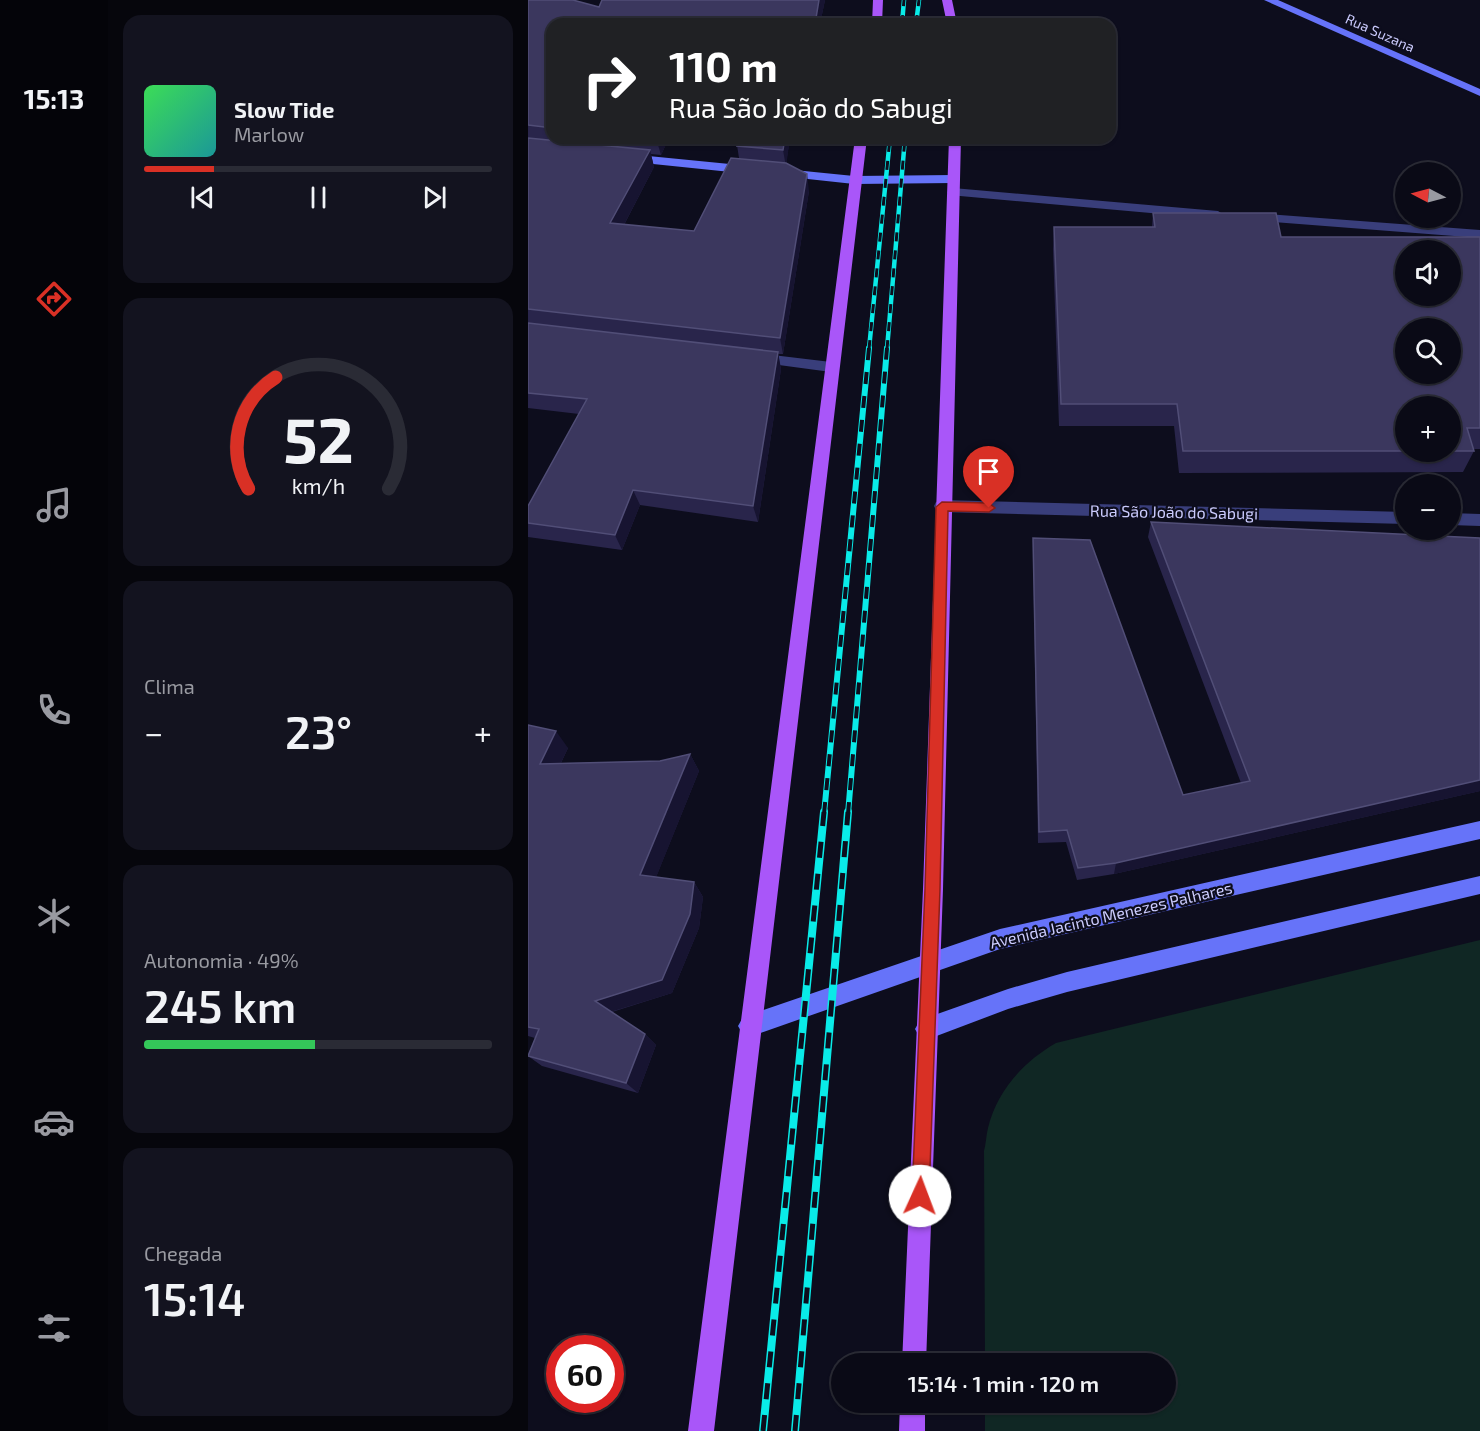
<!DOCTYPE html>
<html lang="pt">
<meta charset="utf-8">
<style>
:root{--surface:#0a0a16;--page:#13131f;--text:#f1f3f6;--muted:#999aa1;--line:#2a2b35;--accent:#d93025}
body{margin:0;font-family:"Exo 2",sans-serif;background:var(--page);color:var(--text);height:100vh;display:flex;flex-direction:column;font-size:22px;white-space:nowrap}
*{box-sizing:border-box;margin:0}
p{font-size:20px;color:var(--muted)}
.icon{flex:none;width:33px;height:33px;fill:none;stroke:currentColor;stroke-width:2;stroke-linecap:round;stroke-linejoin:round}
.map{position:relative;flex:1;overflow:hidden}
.drawer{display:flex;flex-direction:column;gap:15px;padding:15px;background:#06060c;width:420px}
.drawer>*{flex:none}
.guide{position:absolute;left:18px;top:18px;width:570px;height:126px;border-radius:18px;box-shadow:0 2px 4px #0004,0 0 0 2px var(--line);background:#202124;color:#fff;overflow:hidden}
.needle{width:39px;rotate:276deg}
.fabs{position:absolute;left:867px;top:162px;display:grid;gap:12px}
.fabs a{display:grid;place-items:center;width:66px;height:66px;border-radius:50%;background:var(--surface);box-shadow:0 2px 4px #0004,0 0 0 2px var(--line);font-size:30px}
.speed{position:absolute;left:18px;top:1335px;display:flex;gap:12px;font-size:30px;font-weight:700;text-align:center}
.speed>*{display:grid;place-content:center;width:78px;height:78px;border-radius:50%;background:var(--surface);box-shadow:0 2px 4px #0004,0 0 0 2px var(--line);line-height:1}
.speed .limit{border:9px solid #d22;background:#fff;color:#111}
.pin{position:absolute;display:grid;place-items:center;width:51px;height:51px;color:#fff;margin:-62px -26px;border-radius:50% 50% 50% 0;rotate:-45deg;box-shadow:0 0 6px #0007}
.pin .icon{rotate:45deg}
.me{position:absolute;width:66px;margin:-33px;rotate:2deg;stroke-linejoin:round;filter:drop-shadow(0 0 4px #0008)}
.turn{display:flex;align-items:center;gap:21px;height:126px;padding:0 24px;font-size:27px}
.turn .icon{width:78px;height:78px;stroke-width:2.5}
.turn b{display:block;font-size:42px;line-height:51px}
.big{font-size:45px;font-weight:600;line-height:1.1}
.drawer .card{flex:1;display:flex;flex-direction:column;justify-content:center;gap:9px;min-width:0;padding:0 21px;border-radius:18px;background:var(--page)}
.drawer .dial{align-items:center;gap:0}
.dial svg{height:156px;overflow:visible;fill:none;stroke:var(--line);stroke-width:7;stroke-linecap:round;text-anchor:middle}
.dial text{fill:var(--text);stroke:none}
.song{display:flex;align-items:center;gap:18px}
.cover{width:72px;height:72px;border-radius:9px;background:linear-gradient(135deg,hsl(130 70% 55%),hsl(180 70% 35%))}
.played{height:6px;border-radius:3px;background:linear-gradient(90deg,var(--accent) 20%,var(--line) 20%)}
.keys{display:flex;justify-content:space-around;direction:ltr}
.heat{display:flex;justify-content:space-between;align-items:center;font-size:33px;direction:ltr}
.charge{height:9px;border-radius:4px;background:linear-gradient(90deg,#34c759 49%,var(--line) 0)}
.trip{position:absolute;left:303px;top:1353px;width:345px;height:60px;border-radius:30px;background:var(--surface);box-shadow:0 2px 4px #0004,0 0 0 2px var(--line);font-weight:600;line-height:60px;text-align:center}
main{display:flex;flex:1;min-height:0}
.tabs{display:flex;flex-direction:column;width:108px;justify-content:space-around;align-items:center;background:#040409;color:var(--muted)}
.tabs .icon{width:42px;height:42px}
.tabs .active{color:var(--accent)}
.tabs b{font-size:27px;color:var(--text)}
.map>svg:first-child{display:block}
.green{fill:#102724}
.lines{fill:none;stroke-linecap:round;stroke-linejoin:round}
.lane{fill:#393e7b;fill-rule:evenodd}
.street{fill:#393e7b;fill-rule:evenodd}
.secondary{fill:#6673f9;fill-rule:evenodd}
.primary{fill:#a956f9;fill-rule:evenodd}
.rail-far2-casing{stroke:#09ebe8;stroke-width:4.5}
.rail-far1-casing{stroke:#09ebe8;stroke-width:6}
.rail-casing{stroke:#09ebe8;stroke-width:8}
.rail-far2{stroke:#0d0d1d;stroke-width:3;stroke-dasharray:9;stroke-linecap:butt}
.rail-far1{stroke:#0d0d1d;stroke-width:4;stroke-dasharray:12;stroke-linecap:butt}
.rail{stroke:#0d0d1d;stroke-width:5;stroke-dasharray:16;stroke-linecap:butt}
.wall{fill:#29254b;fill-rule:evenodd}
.shaded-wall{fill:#171431}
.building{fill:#3b375e;stroke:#514e77;stroke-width:1.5;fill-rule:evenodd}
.route{fill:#d93025;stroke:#8d1f18;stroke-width:1.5}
.labels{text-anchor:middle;stroke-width:4.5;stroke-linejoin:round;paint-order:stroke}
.far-street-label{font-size:14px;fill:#cbcbfd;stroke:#0d0d1d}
.street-label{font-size:16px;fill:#cbcbfd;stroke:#0d0d1d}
</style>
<main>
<nav class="tabs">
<b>15:13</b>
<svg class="icon active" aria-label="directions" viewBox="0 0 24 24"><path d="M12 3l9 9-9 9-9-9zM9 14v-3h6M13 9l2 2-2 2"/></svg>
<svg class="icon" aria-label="music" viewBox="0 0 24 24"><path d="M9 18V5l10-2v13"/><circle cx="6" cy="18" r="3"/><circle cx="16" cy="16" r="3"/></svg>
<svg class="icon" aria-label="phone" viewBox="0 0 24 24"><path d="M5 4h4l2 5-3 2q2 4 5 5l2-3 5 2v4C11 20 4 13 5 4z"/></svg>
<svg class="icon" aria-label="climate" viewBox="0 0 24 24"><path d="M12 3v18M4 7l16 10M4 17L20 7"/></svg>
<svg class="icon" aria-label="car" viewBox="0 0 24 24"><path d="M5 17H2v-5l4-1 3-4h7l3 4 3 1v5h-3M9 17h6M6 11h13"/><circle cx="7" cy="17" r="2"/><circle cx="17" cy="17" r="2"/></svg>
<svg class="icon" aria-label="filters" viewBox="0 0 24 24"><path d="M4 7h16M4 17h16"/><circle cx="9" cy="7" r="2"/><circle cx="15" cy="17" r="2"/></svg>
</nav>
<section class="drawer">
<div class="card">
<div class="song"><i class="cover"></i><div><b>Slow Tide</b><p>Marlow</p></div></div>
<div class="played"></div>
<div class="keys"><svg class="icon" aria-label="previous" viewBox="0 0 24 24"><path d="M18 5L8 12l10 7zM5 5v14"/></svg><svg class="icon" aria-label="pause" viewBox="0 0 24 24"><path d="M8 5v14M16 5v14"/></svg><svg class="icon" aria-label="next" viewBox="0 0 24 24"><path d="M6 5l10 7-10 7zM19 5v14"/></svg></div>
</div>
<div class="card dial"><svg viewBox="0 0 100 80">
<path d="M14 69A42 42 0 1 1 86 69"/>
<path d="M14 69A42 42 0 0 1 28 12" stroke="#d93025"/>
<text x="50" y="56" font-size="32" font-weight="700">52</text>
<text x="50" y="72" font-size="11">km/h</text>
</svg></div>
<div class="card"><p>Clima</p>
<div class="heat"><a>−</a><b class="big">23°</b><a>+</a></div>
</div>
<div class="card"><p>Autonomia · 49%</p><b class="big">245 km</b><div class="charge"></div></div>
<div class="card"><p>Chegada</p><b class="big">15:14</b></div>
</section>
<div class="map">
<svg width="952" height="1431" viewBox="0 0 952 1431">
<rect width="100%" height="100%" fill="#0d0d1d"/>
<path class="green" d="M952 940V1431H457V1403L638 1402V1364L457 1363 456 1151C458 1144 458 1136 460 1128 469 1091 495 1062 528 1043Z"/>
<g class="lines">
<path class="lane" d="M425 188 690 211 696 215 690 219 421 195 419 192Z
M726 213 952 230V238L721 220 720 217 721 214Z"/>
<path class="street" d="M227 353 303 362 310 367 303 372 222 361 220 358 222 355Z
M414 500 878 512V524L414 512 408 510 406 506 408 502Z
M922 513 952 514V526L922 525Z"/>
<path class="secondary" d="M736 0H750L952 89V96Z
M100 154 222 166 228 170 222 174 96 161 94 158 96 155Z
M256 169 326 176 426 175 432 179 426 183 326 184 252 176 250 173 252 170Z
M952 821V839L472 949 221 1037 214 1033 210 1026 214 1019 221 1015 472 929Z
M952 876V894L539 992 480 1009 398 1040 391 1036 387 1029 391 1022 398 1018 480 989 539 972Z"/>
<path class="primary" d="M345 0H355L354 24H344Z
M414 0H424L429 24H419Z
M327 138H339L186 1431H160Z
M421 138H433L415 889 398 1364H374L395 889Z
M372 1402H397V1431H371Z"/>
<defs>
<path id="rail-far2" d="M374 24 376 0
M388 24 391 0
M341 349 362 138
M359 349 377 138"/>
<path id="rail-far1" d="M296 814 341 348
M320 814 359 348"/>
<path id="rail" d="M235 1431 296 812
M267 1431 320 812"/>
</defs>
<use href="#rail-far2" class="rail-far2-casing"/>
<use href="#rail-far1" class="rail-far1-casing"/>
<use href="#rail" class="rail-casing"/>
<use href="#rail-far2" class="rail-far2"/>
<use href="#rail-far1" class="rail-far1"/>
<use href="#rail" class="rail"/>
</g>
<path class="wall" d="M0 0 71 7 74 0H297L292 24H24V138H262L258 163 281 191 255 354H250L253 369 230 522 112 505 94 550 0 537V506L51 414 0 408ZM141 138 209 145 211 158 166 231 96 225 126 167 123 154 133 155Z
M625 213 753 237H952V449H945L946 451 935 472 651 473 646 426H531L525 249 526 227H624ZM878 406H922V452H878Z
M623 522 952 791 586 874 549 880 538 842 510 843 505 553V538L655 795 713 783 620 537Z
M0 725 40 748 33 763 132 761 162 754 171 771 128 877 166 882 175 897 171 928 144 993 84 1012 117 1034 128 1045 110 1093 14 1066 0 1056 7 1038 0 1036Z"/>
<path class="shaded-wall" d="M291 0H297L292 24H287Z
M128 138H141L133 155Z
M257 138H262L258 167 255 150Z
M122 150 126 167 88 240 82 223Z
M279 174 281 191 255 354 252 338Z
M250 352 253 369 230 522 225 506Z
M105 490 112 505 94 550 87 535Z
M28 731 40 748 24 781 12 764Z
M162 754 171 771 123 890 112 875Z
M952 780V791L586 874 588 863Z
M166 882 175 897 171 928 144 993 79 1013 67 1001Z
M117 1034 128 1045 110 1093 98 1083Z"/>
<path class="building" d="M0 0H45L71 7 74 0H291L287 24H24V128L0 125Z
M0 138 122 150 82 223 166 231 203 158 258 163 279 174 252 338 0 309Z
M213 138H257L255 150 209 146Z
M625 213H748L753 237H952V428H939L946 451H922V406H878V451H655L649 404H533L526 227H627ZM878 250H922V296H878ZM878 328H922V374H878Z
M0 323 250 352 225 506 105 490 87 535 0 523V506L59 399 0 393Z
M623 522 952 538V780L588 863 550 868 539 830 511 832 505 538 562 540 655 795 722 781Z
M0 725 28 731 12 764 132 761 162 754 112 875 166 882 162 914 134 980 67 1001 117 1034 98 1083 0 1056 11 1029 0 1027Z"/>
<path class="route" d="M414 502 461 503 467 508 461 512 420 511 412 889 401 1196 398 1202 392 1205 386 1202 384 1196 397 889 408 507Z"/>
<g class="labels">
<g class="far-street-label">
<text transform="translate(852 33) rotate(24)" y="5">Rua Suzana</text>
</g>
<g class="street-label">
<text transform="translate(646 512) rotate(1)" y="6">Rua São João do Sabugi</text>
<text transform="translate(583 915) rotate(-13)" y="6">Avenida Jacinto Menezes Palhares</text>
</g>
</g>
</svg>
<div class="fabs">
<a><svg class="needle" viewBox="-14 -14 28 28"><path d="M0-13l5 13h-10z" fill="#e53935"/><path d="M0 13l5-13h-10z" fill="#999aa1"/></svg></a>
<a><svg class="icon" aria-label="sound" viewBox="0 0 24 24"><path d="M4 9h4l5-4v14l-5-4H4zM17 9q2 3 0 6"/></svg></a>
<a><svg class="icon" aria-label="search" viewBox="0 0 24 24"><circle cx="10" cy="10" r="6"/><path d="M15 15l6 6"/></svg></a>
<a>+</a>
<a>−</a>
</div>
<div class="speed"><div class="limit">60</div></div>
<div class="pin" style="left:461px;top:508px;background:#d93025"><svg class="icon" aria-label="arrive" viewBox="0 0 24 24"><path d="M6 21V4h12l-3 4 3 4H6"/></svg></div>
<svg class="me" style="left:392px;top:1196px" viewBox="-20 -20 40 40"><circle r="19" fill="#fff"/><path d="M0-13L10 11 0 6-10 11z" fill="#d93025"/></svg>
<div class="trip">15:14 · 1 min · 120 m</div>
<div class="guide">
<div class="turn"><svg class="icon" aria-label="right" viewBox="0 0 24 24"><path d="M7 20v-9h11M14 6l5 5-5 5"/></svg><div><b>110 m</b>Rua São João do Sabugi</div></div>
</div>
</div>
</main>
